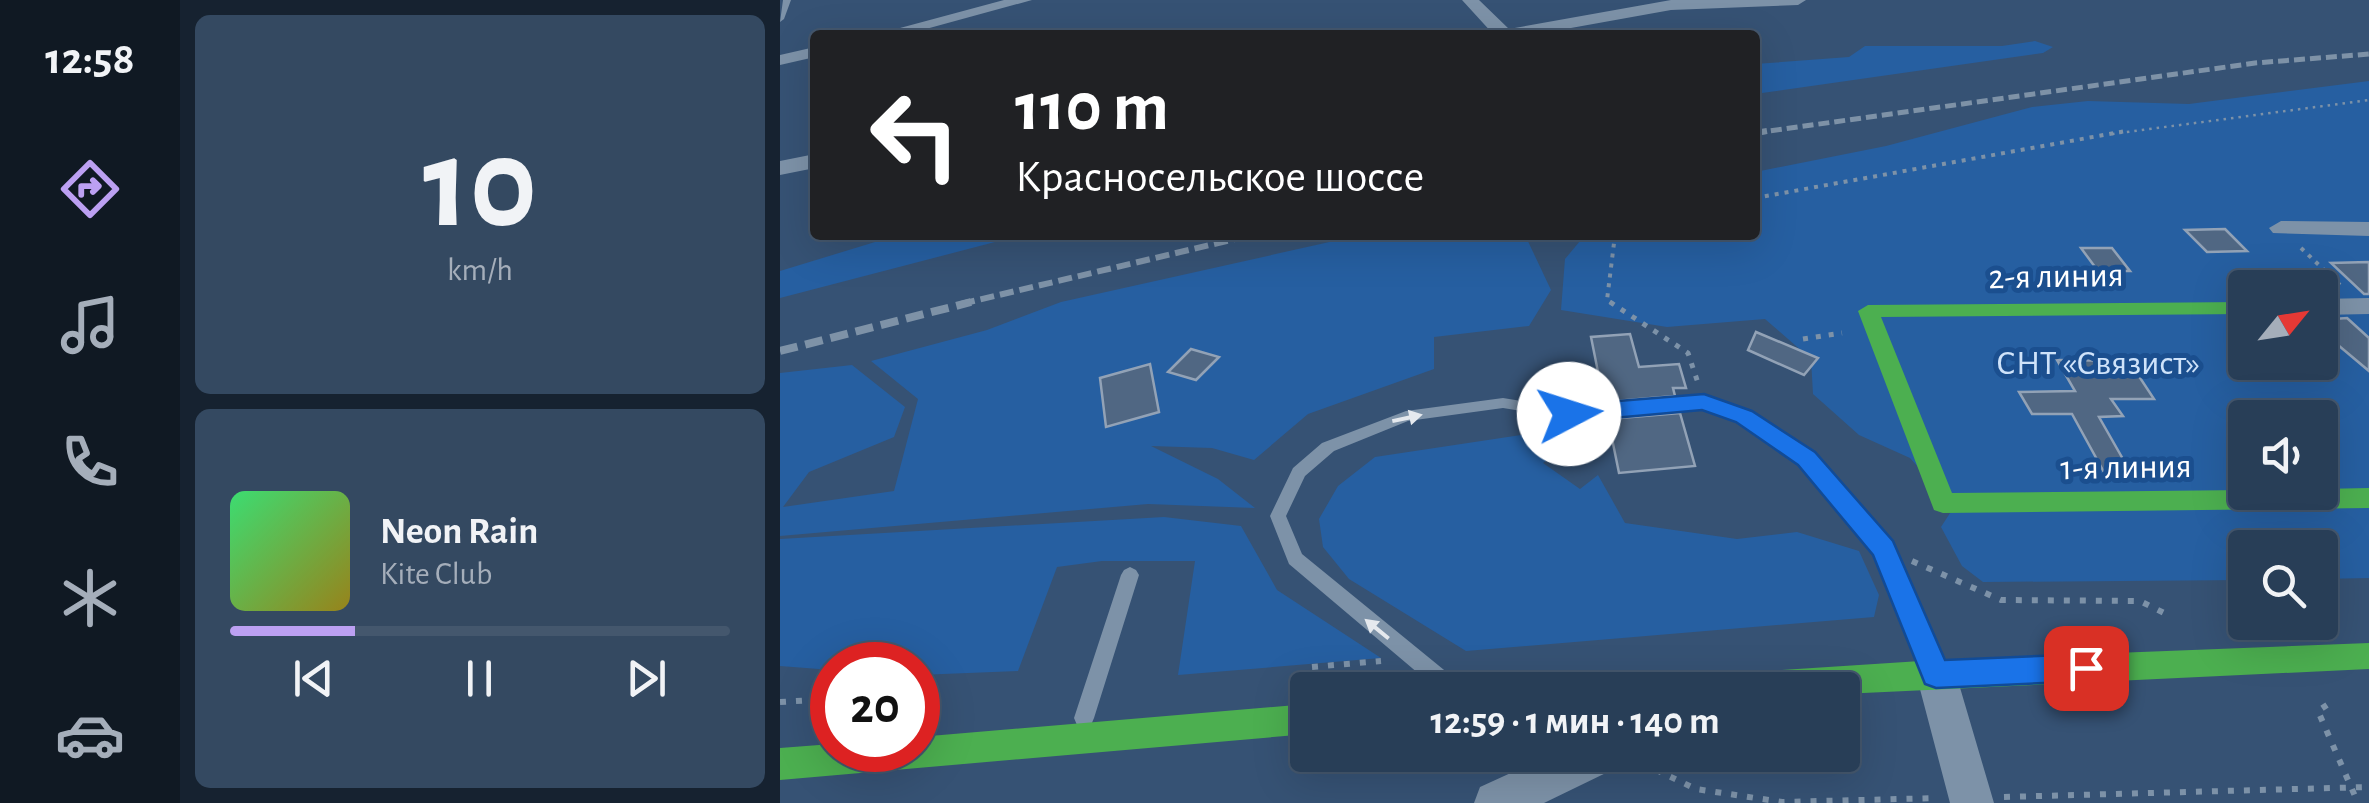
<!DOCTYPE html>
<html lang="ru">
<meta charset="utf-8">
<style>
:root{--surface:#283e57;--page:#344961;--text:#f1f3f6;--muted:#a5aeba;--line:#44576d;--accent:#bca0f2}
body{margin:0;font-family:"Alegreya Sans",sans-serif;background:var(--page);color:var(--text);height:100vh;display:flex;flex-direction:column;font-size:38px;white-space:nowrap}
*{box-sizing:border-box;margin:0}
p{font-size:32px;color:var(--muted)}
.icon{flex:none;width:55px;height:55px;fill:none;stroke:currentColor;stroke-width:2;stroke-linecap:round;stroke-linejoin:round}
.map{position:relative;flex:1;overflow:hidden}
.panel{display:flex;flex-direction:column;gap:15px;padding:15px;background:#162230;width:600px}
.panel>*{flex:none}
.guide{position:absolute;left:30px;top:30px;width:950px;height:210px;border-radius:10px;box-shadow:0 10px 40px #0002,0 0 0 2px var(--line);background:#202124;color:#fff;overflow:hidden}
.needle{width:65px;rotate:60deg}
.tools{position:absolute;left:1448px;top:270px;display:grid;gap:20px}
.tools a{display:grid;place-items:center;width:110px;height:110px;border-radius:10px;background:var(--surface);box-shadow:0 10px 40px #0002,0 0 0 2px var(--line);font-size:50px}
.speed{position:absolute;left:30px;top:642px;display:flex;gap:20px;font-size:50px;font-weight:700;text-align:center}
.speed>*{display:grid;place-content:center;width:130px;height:130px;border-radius:50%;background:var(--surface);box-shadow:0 10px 40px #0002,0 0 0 2px var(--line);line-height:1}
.speed .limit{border:15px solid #d22;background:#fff;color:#111}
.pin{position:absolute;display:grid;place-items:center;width:85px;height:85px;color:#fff;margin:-42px;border-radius:20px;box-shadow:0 5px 15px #0006}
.me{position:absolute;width:110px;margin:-55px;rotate:85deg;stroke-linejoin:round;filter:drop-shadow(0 0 8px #0008)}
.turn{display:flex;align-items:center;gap:35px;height:210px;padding:0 40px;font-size:45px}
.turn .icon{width:130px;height:130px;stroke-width:2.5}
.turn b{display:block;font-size:70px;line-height:85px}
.panel .widget{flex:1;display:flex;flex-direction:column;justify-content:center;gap:15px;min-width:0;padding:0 35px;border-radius:15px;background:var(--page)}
.panel .dial{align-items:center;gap:0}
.dial b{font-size:130px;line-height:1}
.song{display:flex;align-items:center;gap:30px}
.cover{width:120px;height:120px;border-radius:15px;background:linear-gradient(135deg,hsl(140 70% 55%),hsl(50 70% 35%))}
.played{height:10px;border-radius:5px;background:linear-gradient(90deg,var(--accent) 25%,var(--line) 25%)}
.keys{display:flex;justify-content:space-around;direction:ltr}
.trip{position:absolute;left:510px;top:672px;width:570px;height:100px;border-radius:10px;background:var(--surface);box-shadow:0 10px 40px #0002,0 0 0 2px var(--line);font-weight:700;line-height:100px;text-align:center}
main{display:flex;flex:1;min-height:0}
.tabs{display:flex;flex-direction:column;width:180px;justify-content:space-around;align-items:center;background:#101923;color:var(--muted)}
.tabs .icon{width:70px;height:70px}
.tabs .on{color:var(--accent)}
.tabs b{font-size:45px;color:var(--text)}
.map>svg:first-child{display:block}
.green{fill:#265fa1;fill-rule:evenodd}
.building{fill:#506783;stroke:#92a2b6;stroke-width:2.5}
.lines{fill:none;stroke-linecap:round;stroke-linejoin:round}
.path-far3{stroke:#7d92a8;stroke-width:2.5;stroke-dasharray:2.5 5;stroke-linecap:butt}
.path-far2{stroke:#7d92a8;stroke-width:4;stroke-dasharray:4 6;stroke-linecap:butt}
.path-far1{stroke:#7d92a8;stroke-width:5;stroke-dasharray:5 8;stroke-linecap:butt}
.path{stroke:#7d92a8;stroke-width:6;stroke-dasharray:6 10;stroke-linecap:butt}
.lane{fill:#7d92a8;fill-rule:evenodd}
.street{fill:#7d92a8;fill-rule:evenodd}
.fast{fill:#4caf50;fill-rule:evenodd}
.rail-far2{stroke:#7e92a7;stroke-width:5;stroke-dasharray:11 5;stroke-linecap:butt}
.rail-far1{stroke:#7e92a7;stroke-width:6;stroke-dasharray:14 6;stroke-linecap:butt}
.rail{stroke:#7e92a7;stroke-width:8;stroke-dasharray:18 8;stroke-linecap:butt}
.oneway{fill:#e5e9ee}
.route{fill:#1a73e8;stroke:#114b97;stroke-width:2.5}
.labels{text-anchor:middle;stroke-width:10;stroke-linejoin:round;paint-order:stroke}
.street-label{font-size:35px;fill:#fff;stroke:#1b4f8f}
.park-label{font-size:35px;fill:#cfe3fa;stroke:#1b4f8f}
</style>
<main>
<nav class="tabs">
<b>12:58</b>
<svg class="icon on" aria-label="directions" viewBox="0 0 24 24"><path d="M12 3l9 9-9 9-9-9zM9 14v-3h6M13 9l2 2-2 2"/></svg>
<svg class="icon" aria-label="music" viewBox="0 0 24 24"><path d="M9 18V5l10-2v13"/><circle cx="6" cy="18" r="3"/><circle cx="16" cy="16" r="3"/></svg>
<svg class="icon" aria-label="phone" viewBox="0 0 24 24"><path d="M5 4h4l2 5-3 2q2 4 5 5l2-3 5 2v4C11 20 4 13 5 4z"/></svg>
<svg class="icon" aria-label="climate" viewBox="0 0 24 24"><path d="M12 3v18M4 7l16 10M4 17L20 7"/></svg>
<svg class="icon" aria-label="car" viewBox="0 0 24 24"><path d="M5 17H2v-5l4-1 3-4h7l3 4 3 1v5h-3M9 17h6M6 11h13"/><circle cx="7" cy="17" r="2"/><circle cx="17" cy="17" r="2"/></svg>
</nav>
<section class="panel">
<div class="widget dial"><b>10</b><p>km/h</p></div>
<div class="widget">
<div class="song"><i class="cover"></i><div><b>Neon Rain</b><p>Kite Club</p></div></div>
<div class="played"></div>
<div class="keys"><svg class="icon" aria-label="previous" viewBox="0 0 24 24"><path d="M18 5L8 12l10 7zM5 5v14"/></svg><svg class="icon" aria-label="pause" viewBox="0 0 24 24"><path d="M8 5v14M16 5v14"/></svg><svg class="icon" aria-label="next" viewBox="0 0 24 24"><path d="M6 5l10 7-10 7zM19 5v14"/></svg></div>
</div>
</section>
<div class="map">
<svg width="1589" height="803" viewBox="0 0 1589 803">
<rect width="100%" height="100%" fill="#365274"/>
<path class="green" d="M1255 41 1273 47 1263 53 975 94V64L1069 57 1085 46H1222Z
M1589 81V578L1540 579V548H1465V580L1203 582 1182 566 1161 527 1174 507 1130 458 1079 435 1033 394 1031 359 985 319 887 327 781 310 785 259 805 235H975V172L1106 146 1252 107 1308 101 1409 104ZM1465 288H1540V362H1465ZM1465 418H1540V492H1465Z
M118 235H242L0 298V271Z
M581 235H745L771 290 749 326 654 337V369L528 414 474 460 432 448 371 446 438 479 475 508 368 504 0 536V373L72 365 125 407 114 437 29 472 3 507 114 491 138 399 91 361 207 330 281 302Z
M748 434 772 440 782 448 763 463 800 489 818 475 845 523 957 539 1017 532 1079 551 1099 595 1094 617 686 651 569 579 543 547 539 519 558 486 595 457Z
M384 517 461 526 497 590 601 658 398 675 415 561H322L277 567 238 671 138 675V665H52V670L0 666V539Z"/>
<path class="building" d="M1445 229 1467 251 1427 252 1405 230Z
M1301 248H1332L1350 271H1318Z
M1589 262V294H1584L1551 263Z
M1567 318 1589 338V371L1540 330V320Z
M976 332 1038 358 1024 375 968 350Z
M850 334 859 367 899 364 906 388H893L895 396 824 402 811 337Z
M411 349 439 357 416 380 388 372Z
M1277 360 1349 361 1374 399H1331L1343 416 1319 417 1352 475 1325 474 1292 414H1252L1239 392 1295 391Z
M370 364 379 412 326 427 320 378Z
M900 413 915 466 839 473 828 419Z"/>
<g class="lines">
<path class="path-far3" d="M1332 134 1589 100"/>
<path class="path-far2" d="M975 198 1346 131
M1521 248 1560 285
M833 304 827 300 835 235"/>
<path class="path-far1" d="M830 302 908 353 919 386
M1023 339 1062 333"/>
<path class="path" d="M1515 532 1527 548
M1132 561 1221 600 1360 601 1388 615
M532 667 601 661
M138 696 167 695
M0 702 52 699
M1547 705 1538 711 1578 803
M707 755 714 768
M847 756 916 789 1002 802 1158 798
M1224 797 1589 787"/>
<path class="lane" d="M3 0H11L4 19 0 22Z
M924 397 969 412 1032 454 1110 544 1159 657 1156 663 1149 666 1142 663 1097 553 1020 462 959 420 923 407 789 419 723 408 628 421 554 451 525 476 506 516 522 554 680 683 683 690H658L509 564 490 516 513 468 542 443 626 411 723 398 789 409Z
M350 567 356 570 359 575 314 718 311 725 304 728 297 725 294 718 341 575 344 570Z"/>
<path class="street" d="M224 0H252L124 35H94Z
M682 0H699L729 29 891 0H1026L1018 5 891 10 752 35H714Z
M35 47V57L0 65V55Z
M35 154V168L0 175V161Z
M1501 221 1589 222V236L1493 233 1489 228Z
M1589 298V314L1540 315V299Z
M1156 656 1170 661 1176 674 1214 803H1170L1136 674 1142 661Z
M770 755H838L832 770 764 803H694L700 787Z"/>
<path class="fast" d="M1465 302V314L1101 317 1172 493 1465 490V492H1540V489L1589 488V508L1163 513 1154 510 1078 311 1088 305Z
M1589 643V669L1062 694V690H892L896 680 907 676 1156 660Z
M528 704V734L0 780V748L52 744V750H138V737Z"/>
<path class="rail-far2" d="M975 133 1475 63 1589 54"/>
<path class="rail-far1" d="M975 133 987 131
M181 304 472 235"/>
<path class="rail" d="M0 351 191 302"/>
</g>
<defs><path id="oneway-solid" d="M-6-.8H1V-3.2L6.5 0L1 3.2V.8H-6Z" transform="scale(2.5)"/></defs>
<g class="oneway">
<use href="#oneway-solid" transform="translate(627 418) rotate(-12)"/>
<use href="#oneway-solid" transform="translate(597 629) rotate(-141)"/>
</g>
<path class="route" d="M924 394 972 411 1035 452 1113 541 1165 660 1306 654 1316 658 1321 668 1316 677 1306 681 1156 688 1145 684 1093 555 1018 465 956 422 922 410 789 422 777 414 789 405Z"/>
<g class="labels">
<g class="street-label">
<text transform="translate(1276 275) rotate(-1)" y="12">2-я линия</text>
<text transform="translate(1346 466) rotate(-1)" y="12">1-я линия</text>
</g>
<g class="park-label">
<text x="1318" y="374">СНТ «Связист»</text>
</g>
</g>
</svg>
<div class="tools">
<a><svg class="needle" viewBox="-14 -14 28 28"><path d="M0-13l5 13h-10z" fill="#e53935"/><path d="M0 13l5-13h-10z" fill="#a5aeba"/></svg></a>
<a><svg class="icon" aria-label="sound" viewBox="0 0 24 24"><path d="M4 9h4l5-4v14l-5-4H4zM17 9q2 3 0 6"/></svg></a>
<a><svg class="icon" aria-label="search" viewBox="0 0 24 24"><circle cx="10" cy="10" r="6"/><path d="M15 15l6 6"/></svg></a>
</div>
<div class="speed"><div class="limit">20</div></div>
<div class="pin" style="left:1306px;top:668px;background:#d93025"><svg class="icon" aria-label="arrive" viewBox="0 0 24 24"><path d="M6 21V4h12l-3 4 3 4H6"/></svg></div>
<svg class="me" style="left:789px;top:414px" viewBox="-20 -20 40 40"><circle r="19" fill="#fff"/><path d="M0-13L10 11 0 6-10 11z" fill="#1a73e8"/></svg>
<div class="trip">12:59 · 1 мин · 140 m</div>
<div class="guide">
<div class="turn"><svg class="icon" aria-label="left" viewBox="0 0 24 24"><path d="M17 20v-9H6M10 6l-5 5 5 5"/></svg><div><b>110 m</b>Красносельское шоссе</div></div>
</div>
</div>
</main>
